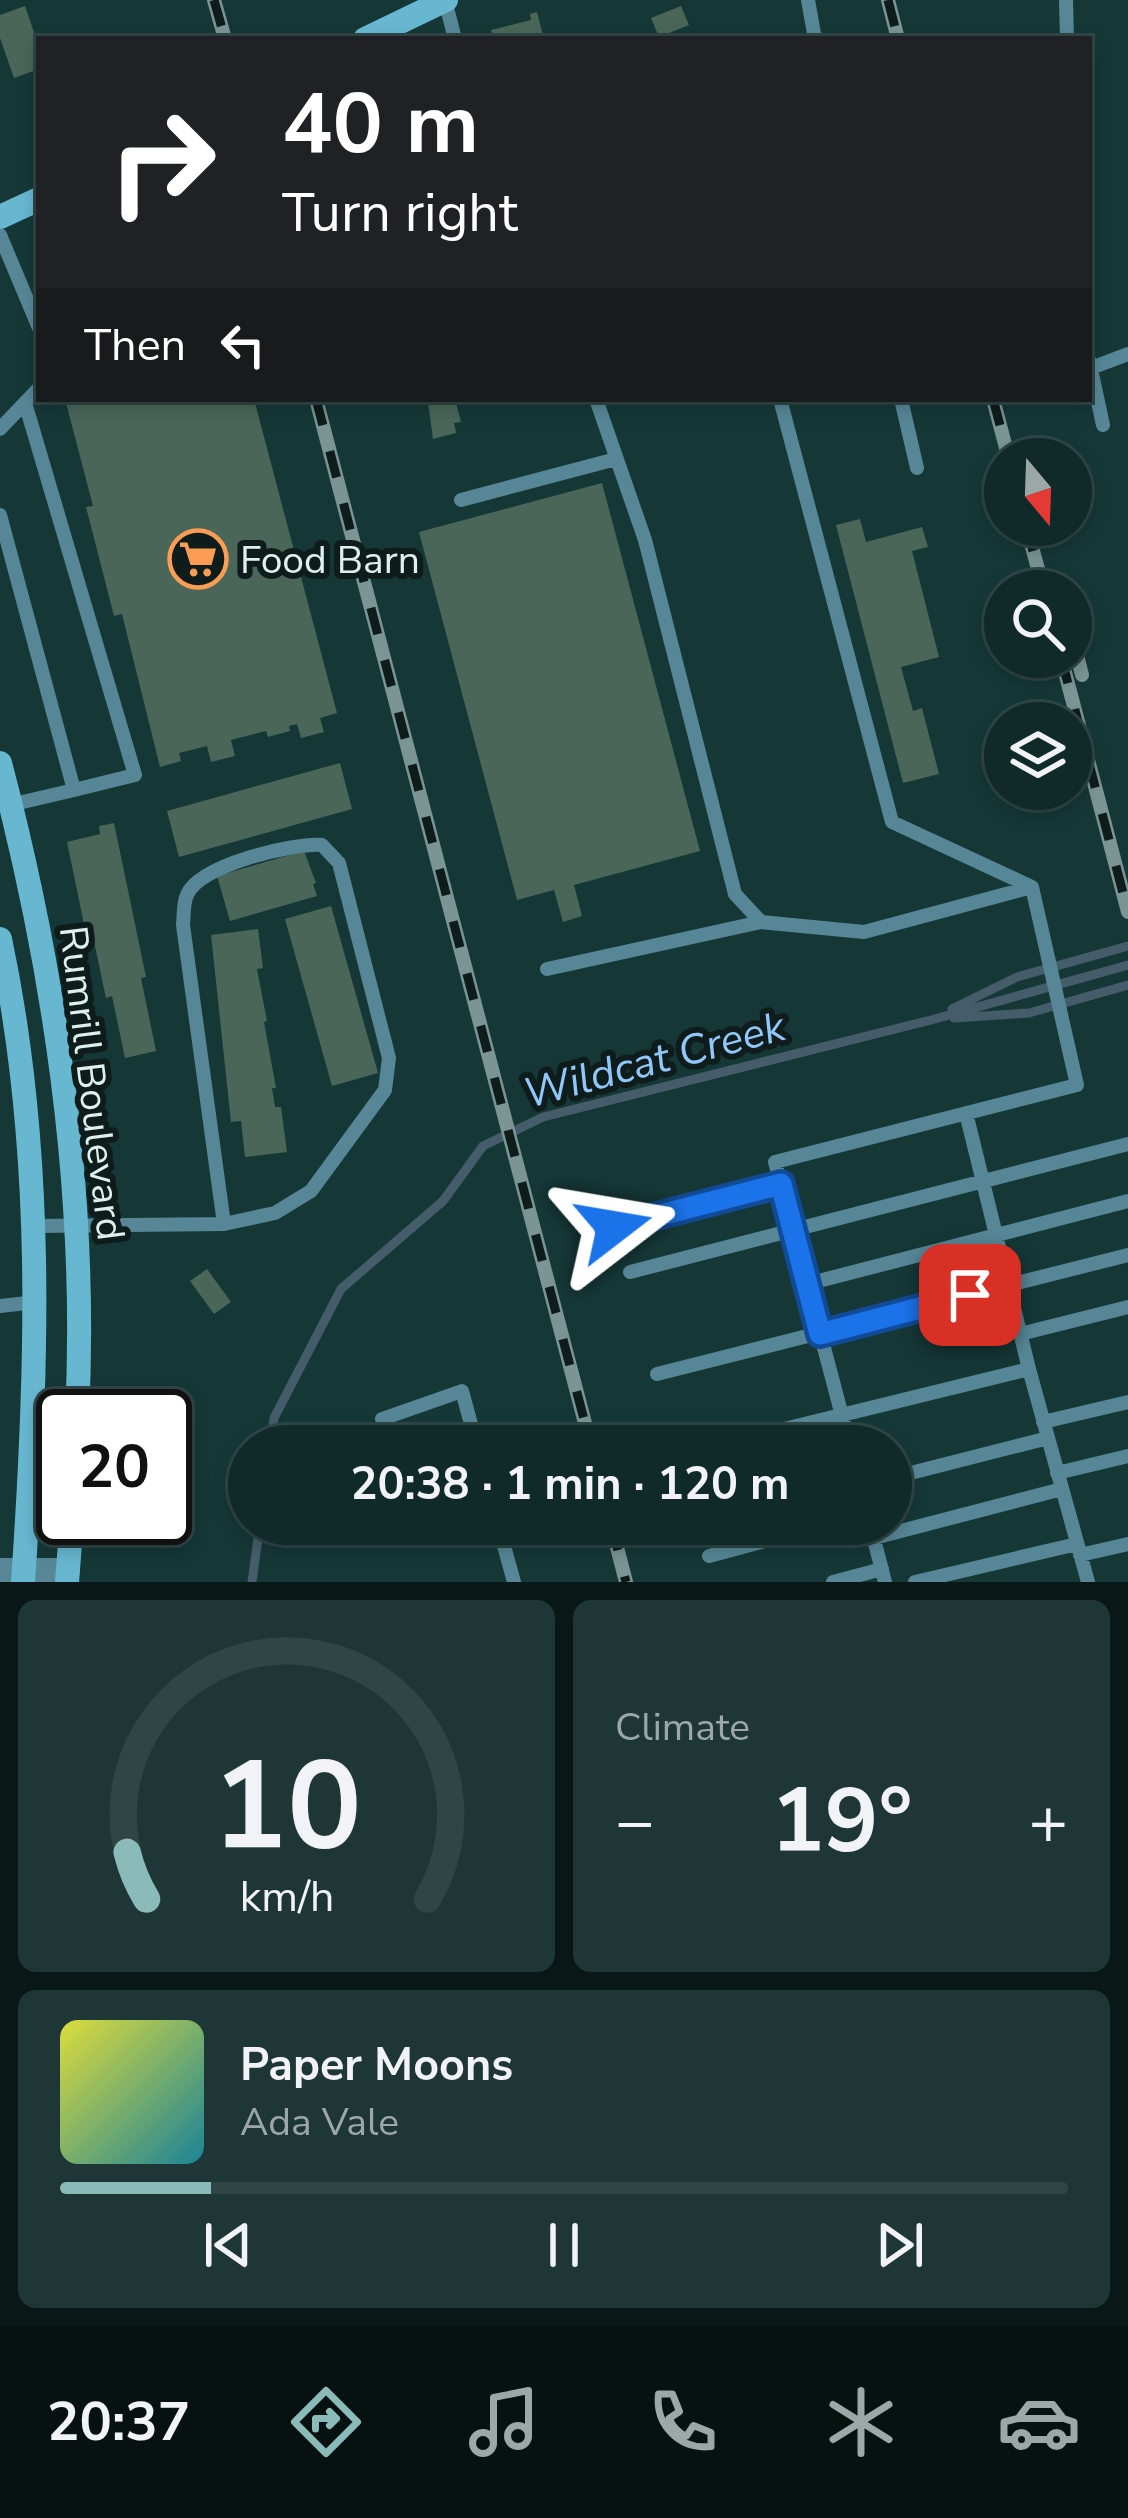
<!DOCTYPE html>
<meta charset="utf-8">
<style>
:root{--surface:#102a29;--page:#1e3635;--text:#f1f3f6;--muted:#9ca7a8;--line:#304646;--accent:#8bbbb9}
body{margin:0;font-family:"Nunito Sans",sans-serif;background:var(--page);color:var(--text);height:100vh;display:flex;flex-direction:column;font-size:45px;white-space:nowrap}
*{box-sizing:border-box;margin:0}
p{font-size:39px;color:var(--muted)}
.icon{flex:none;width:66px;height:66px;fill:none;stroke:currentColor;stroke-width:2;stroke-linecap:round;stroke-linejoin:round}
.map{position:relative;height:1582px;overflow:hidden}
.panel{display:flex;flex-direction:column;gap:18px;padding:18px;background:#091717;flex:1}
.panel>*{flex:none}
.banner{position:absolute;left:36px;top:36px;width:1056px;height:366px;border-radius:0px;box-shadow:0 6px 18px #0003,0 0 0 3px var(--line);background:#202124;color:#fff;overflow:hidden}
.needle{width:78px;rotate:161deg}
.controls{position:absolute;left:984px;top:438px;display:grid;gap:24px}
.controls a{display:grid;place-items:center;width:108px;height:108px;border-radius:50%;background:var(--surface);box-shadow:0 6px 18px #0003,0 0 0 3px var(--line);font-size:60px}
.speed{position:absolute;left:36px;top:1389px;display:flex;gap:24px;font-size:60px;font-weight:700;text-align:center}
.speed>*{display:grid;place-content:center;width:156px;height:156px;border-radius:50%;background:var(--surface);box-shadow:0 6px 18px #0003,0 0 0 3px var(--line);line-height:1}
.speed .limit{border:6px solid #111;border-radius:18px;background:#fff;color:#111}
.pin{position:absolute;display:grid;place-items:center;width:102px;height:102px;color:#fff;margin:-51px;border-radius:24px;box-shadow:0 6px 18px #0006}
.me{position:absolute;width:132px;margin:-66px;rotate:76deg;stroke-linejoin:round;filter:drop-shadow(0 0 9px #0008)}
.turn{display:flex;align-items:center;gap:42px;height:252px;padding:0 48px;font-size:54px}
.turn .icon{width:156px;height:156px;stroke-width:2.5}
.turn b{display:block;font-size:84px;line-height:102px}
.then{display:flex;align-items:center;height:114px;padding:0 48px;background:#0003;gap:24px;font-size:45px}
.big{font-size:90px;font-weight:700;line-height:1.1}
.panel .widget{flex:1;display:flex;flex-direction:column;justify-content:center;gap:18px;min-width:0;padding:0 42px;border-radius:18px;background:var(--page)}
.panel .dial{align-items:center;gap:0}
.dial svg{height:312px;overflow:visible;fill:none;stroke:var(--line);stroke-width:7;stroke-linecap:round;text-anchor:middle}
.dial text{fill:var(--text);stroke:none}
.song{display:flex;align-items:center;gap:36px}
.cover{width:144px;height:144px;border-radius:18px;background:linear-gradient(135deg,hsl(60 70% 55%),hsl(190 70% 35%))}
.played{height:12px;border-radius:6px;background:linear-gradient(90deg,var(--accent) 15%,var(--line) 15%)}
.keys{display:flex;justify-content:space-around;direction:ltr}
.heat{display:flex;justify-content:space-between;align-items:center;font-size:66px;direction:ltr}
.panel .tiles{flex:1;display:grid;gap:18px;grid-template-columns:1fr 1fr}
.widget:last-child{grid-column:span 2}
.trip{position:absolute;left:228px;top:1425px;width:684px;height:120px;border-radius:60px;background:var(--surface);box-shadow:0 6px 18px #0003,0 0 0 3px var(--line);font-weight:700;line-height:120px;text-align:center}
.tabs{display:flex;height:192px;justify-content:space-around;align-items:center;background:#061110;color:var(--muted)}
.tabs .icon{width:84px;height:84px}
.tabs .selected{color:var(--accent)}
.tabs b{font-size:54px;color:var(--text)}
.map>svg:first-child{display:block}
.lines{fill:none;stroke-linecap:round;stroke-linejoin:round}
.stream{stroke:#455c6a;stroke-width:9}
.building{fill:#496659}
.lane{stroke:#578797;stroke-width:14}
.street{stroke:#578797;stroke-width:24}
.secondary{stroke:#68b7d1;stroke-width:24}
.rail-casing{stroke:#7a9594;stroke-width:14}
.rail{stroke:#0e1c1c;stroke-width:9;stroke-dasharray:27;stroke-linecap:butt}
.route-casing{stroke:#114b97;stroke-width:30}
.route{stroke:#1a73e8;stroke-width:21}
.labels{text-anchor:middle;stroke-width:12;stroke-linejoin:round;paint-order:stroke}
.poi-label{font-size:39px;fill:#ddf1f0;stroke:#0e1c1c;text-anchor:start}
.street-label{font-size:39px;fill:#ddf1f0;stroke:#0e1c1c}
.water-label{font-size:42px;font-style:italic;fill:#91c8fc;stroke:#0e1c1c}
</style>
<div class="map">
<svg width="1128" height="1582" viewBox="0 0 1128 1582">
<rect width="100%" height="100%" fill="#153837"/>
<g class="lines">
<path class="stream" d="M952 1009 1017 977 1128 946
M954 1018 1029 1013 1128 985
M270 1446 274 1418 341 1289 443 1201 483 1146 543 1117 931 1020 1128 965
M252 1582 260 1524"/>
</g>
<path class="building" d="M25 6 39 47V69L14 78 0 38V15Z
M681 6 689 25 659 37 651 18Z
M537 12 544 39H493L491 30 531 20 530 14Z
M65 399H254L337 713 320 718 324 732 301 738 297 724 289 726 290 731 268 737 266 731 231 740 235 756 211 762 207 746 179 753 181 761 160 767 122 614 114 616 86 507 93 506Z
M439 399H455L461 422 454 423 456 433 433 439 428 402Z
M602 483 700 851 574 885 582 916 563 922 554 890 517 900 419 532Z
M860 519 866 542 922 527 928 547 912 551 939 657 901 667 913 711 922 708 939 774 903 783 836 525Z
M340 763 352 809 179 857 167 811Z
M114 823 146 977 141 978 156 1051 125 1058 112 996 106 998 91 927 85 929 67 842 100 834 99 826Z
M304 851 316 883 313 884 317 896 230 921 217 876Z
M331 906 378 1073 332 1086 285 919Z
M258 929 263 968 257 969 267 1021 264 1022 276 1088H272L275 1107H281L287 1152 245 1157 241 1121 231 1122 211 935Z
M207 1269 231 1302 214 1314 190 1281Z"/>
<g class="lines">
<path class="lane" d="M445 0 455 39
M808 0 815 39
M1066 0 1067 39
M0 235 39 328
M1089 360 1103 425
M1091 368 1128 354
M596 399 645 540 735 894 761 922 864 932 1032 887
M780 399 892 822 1032 887 1077 1085 775 1162 850 1446
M901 399 917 468
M0 429 39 388
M461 500 616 459
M0 515 74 790 135 775 26 406
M10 805 74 790
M547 969 761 922
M966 1113 1029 1369 1088 1582
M35 1226 224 1224 275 1213 311 1191 385 1090 389 1058 339 863 322 845C292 843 199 865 187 895 183 903 184 916 183 925L224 1224
M614 1227 781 1184
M630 1272 1128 1144
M807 1284 1128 1201
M0 1306 36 1302
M1020 1334 1128 1307
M657 1374 1128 1255
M1043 1422 1128 1402
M391 1446 382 1419 462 1391 477 1446
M715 1446 1029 1369
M1057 1473 1128 1456
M891 1478 1048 1438
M498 1524 514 1582
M870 1524 885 1582
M874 1538 1062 1489
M1080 1555 1128 1544
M709 1556 829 1524
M833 1582 882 1569
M915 1582 1077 1544"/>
<path class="street" d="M0 1570H68"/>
<path class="secondary" d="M365 39 446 0
M0 217 39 199
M0 763C56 976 88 1196 77 1416
M0 939C45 1151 38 1367 23 1582
M67 1582 72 1518"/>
<defs>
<path id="rail" d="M214 0 225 39
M888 0 898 39
M316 399 591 1446
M993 399 1009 459
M1026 525 1044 591
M1071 632 1082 675
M1061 657 1128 912
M611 1524 626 1582"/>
</defs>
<use href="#rail" class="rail-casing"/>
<use href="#rail" class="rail"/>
</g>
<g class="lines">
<defs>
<path id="route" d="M614 1227 781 1184 820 1334 970 1295"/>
</defs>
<use href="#route" class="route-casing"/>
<use href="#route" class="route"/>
</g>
<defs>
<symbol id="supermarket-ring" viewBox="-11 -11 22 22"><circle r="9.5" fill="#0e1c1c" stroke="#fc9d53" stroke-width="1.5"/><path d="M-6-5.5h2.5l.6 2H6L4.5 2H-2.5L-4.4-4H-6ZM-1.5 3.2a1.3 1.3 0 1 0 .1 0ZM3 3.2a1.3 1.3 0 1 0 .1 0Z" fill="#fc9d53"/></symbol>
</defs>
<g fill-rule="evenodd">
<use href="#supermarket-ring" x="165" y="526" width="66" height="66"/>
</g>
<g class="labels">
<g class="poi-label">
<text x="240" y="573">Food Barn</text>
</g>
<g class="street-label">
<text transform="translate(93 1083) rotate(83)" y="14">Rumrill Boulevard</text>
</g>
<g class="water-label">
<text transform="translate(654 1059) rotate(-15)" y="15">Wildcat Creek</text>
</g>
</g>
</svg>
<div class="controls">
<a><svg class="needle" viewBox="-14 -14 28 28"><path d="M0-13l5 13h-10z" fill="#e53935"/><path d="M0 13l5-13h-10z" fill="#9ca7a8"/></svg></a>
<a><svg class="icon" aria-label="search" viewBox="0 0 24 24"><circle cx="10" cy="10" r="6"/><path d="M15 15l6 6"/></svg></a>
<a><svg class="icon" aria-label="layers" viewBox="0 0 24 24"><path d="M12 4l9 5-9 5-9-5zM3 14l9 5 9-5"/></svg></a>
</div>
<div class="speed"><div class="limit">20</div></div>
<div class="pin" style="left:970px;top:1295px;background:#d93025"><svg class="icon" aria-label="arrive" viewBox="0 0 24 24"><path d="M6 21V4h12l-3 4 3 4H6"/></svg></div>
<svg class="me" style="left:614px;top:1227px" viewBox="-20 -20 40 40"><path d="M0-17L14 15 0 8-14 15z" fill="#1a73e8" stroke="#fff" stroke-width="4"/></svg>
<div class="trip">20:38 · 1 min · 120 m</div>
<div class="banner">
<div class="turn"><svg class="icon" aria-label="right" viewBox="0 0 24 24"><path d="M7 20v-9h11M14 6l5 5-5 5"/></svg><div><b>40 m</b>Turn right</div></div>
<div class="then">Then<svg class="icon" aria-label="left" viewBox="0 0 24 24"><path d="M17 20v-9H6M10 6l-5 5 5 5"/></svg></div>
</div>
</div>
<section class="panel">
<div class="tiles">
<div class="widget dial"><svg viewBox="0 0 100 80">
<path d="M14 69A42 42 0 1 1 86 69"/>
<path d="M14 69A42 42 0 0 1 9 57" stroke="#8bbbb9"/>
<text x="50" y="56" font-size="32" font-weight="700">10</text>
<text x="50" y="72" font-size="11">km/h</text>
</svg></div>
<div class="widget"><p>Climate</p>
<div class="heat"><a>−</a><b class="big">19°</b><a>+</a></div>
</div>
<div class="widget">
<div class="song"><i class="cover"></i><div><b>Paper Moons</b><p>Ada Vale</p></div></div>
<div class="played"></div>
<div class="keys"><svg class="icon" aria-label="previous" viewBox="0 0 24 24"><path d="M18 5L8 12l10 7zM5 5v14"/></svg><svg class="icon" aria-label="pause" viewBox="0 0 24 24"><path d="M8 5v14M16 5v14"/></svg><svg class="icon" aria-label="next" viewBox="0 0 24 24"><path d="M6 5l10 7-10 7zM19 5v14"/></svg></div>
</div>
</div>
</section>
<nav class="tabs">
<b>20:37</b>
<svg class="icon selected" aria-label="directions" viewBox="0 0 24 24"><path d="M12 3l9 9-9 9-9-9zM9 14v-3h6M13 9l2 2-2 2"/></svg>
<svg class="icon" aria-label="music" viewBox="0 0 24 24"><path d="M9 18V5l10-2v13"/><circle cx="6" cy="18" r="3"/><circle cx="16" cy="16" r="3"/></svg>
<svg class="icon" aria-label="phone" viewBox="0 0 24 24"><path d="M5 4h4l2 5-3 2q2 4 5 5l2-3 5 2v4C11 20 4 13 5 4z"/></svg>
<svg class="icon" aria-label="climate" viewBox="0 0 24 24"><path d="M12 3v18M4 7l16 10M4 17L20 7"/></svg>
<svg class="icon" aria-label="car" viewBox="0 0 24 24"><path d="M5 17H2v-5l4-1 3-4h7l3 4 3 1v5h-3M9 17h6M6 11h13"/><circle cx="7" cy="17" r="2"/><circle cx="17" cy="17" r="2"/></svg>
</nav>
